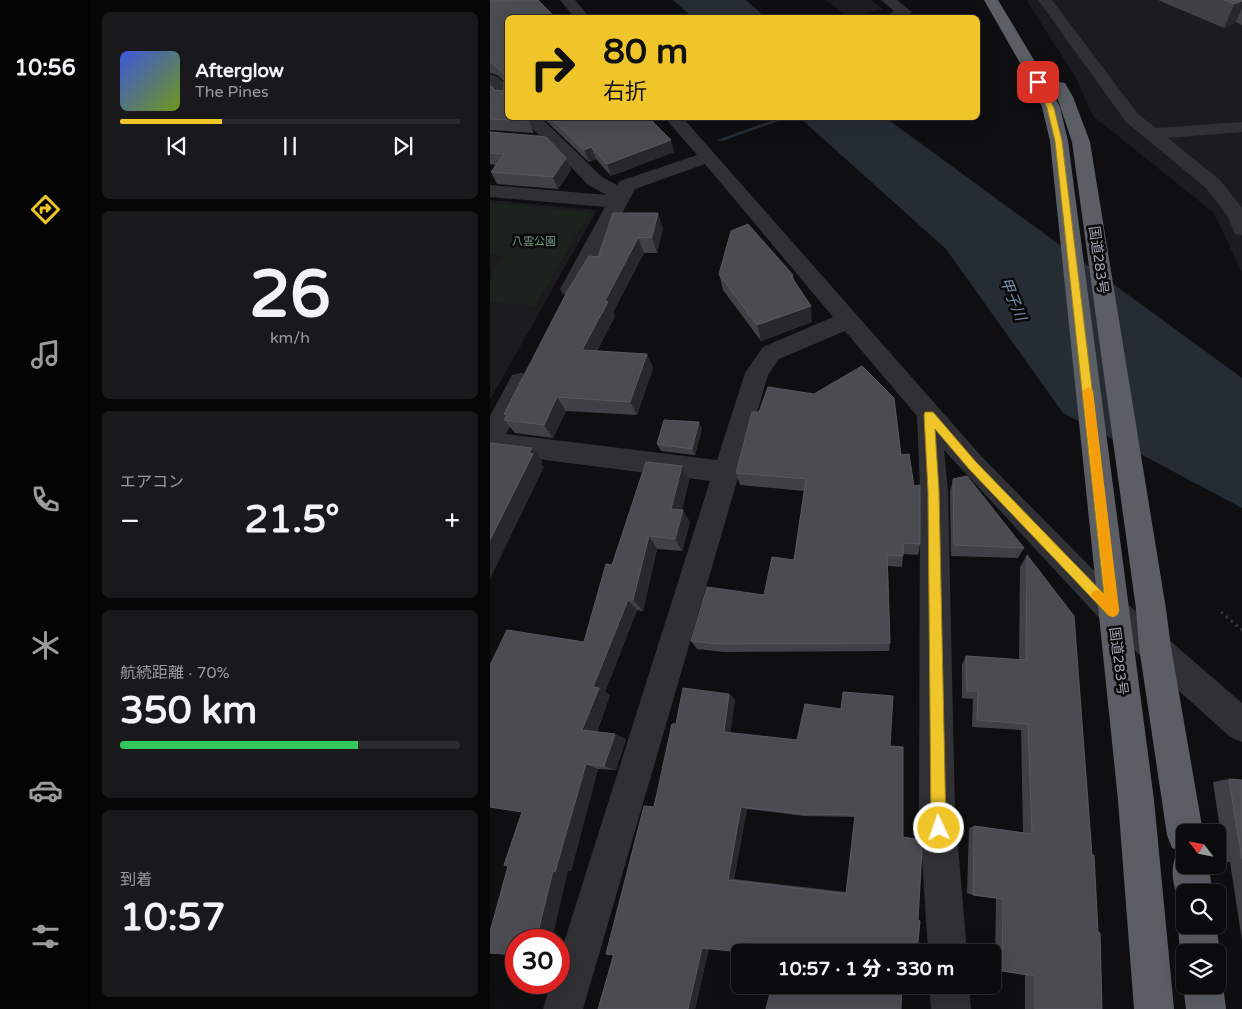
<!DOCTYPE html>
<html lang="ja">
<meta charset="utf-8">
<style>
:root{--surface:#0b0b0d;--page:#19191b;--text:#f1f3f6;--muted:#9a9b9d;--line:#2b2b2e;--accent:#efc529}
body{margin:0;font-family:"Varela Round","Noto Sans JP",sans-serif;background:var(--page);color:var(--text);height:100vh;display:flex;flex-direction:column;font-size:19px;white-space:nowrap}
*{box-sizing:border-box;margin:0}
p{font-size:16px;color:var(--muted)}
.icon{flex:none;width:28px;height:28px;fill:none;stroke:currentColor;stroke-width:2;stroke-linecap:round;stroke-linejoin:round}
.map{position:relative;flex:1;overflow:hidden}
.side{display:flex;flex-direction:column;gap:12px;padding:12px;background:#060607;width:400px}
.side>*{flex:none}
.top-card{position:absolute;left:15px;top:15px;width:475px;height:105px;border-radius:8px;box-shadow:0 5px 20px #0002,0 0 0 1px var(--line);background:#efc529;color:#111;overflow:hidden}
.needle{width:32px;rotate:302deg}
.buttons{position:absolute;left:686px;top:824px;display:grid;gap:10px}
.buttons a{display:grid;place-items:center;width:50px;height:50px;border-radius:8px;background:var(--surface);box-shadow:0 5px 20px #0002,0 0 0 1px var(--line);font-size:25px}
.speed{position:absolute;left:15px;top:929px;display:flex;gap:10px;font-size:25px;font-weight:700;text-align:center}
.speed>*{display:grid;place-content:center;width:65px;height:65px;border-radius:50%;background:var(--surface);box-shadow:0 5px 20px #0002,0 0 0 1px var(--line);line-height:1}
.speed .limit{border:8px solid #d22;background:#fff;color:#111}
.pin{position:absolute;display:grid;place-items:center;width:42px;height:42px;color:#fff;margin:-21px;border-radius:10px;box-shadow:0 2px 8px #0006}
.me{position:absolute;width:55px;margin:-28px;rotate:357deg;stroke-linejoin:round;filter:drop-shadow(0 0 4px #0008)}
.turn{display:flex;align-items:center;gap:18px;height:105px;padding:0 15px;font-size:22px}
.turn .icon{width:65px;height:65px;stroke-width:2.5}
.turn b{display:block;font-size:35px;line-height:42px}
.big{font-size:38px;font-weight:800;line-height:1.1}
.side .card{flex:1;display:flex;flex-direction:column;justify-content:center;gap:8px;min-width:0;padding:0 18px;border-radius:8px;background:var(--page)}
.side .dial{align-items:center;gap:0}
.dial b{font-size:65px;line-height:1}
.song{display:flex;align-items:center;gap:15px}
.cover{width:60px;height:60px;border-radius:8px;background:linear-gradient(135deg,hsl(230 70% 55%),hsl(80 70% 35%))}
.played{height:5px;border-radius:2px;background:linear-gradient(90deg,var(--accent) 30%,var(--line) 30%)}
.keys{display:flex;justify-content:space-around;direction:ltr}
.heat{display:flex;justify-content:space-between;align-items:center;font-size:28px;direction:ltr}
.charge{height:8px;border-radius:4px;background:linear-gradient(90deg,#34c759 70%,var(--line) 0)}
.trip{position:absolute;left:241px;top:944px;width:270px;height:50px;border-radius:8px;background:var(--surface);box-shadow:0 5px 20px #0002,0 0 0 1px var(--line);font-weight:800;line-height:50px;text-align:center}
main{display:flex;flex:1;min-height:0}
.dock{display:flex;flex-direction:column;width:90px;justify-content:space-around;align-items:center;background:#040405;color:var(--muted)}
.dock .icon{width:35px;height:35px}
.dock .current{color:var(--accent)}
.dock b{font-size:22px;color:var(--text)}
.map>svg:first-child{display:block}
.built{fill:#1c1b1d}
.green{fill:#1c231d}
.water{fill:#262c34}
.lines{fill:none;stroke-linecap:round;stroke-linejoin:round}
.stream{fill:#262c34;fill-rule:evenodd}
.path{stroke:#36373c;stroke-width:3;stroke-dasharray:2.5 4;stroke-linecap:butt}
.minor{fill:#303035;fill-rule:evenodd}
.highway{fill:#5c5e66;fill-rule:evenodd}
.wall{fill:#404046;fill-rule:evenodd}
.shaded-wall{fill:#28282c}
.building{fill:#4b4b52;stroke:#585960;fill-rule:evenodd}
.route{fill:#efc529;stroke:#9b801b}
.slow{fill:#f59e0b}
.labels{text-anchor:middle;stroke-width:5;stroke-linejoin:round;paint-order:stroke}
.far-park-label{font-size:11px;fill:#779d7e;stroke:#0a0a0b}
.street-label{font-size:14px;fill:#a0a3b1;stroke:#0a0a0b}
.water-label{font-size:15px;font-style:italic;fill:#778dad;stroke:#0a0a0b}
</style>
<main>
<nav class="dock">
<b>10:56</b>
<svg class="icon current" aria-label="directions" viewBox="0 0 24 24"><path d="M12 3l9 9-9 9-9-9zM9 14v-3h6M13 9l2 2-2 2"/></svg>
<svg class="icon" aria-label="music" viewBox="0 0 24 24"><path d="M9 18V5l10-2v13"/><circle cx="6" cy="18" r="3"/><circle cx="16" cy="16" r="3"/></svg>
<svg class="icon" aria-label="phone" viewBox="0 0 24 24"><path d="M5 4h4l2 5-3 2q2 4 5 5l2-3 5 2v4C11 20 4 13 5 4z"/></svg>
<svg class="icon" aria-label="climate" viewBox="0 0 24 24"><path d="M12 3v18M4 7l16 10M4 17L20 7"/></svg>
<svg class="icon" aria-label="car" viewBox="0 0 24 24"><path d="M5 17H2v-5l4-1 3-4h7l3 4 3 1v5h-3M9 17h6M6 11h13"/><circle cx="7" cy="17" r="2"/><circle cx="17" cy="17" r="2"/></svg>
<svg class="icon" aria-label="filters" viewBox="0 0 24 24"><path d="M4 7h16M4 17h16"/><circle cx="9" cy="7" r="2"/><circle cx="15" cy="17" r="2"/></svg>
</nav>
<section class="side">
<div class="card">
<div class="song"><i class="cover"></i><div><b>Afterglow</b><p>The Pines</p></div></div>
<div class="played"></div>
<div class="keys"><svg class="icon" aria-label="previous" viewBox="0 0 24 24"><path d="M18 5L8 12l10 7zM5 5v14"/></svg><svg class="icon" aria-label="pause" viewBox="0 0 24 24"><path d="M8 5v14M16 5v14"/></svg><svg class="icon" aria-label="next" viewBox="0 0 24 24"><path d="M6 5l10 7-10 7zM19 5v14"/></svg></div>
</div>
<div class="card dial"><b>26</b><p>km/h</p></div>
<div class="card"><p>エアコン</p>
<div class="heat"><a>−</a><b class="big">21.5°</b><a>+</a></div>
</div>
<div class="card"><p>航続距離 · 70%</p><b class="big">350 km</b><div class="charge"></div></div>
<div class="card"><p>到着</p><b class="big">10:57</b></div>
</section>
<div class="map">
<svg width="752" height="1009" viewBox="0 0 752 1009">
<rect width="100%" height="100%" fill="#0f0f11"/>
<path class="built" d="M336 0H381L393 9 359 17Z
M536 0H752V273L724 213 603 116 585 76Z
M0 200 107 210 0 400Z"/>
<path class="green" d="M0 203 100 212 45 306 0 302V276L13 256 0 254Z"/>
<path class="water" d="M183 0H256L275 17H202Z
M310 118H396L752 378V508L573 413 456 249Z"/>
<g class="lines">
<path class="stream" d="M289 118H297L232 141 227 140Z"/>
<path class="path" d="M731 612 752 630"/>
<path class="minor" d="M70 0H85L100 18H85Z
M391 0H407L422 12 414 18H392L404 11Z
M548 0H562L648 114 666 128 752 122V132L678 138 730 180 752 208V235L745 234 738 217 716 188 636 122Z
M0 74 6 76 18 86V101L12 100 0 88Z
M32 118H51L112 177 127 185 130 181 207 155 175 118H193L492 457 634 601 752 703V742L740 737 612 621 454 450 458 491 465 810 477 952H438L429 810 430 491 427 416 355 331 289 359 278 375 93 1009H53L61 982H69V958L220 481 0 453V416L22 375 31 373 40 375 43 382 16 434 227 460 255 373 273 347 343 317 215 164 145 189 89 294 81 297 73 294 70 289 115 207 0 197V185L117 195 98 185 62 147 0 142V132L49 135Z
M439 985H479L481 1009H441Z"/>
<path class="highway" d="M494 0H508L550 70 570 107 578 141 664 800 684 1009H644L628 800 560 141 552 107 534 70Z
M569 82 575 83 583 97 600 142 676 609 681 647 713 832H695V865H718L723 892H695V907L691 905C683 887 679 871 687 852L690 851 682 848 677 835 649 647 646 609 582 142 567 97 561 87 563 83Z
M693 911H695V925H726L730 952 728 957V952H695V963C688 946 686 929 693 911Z
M728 972 733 985 736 1009H696L693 985 695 980V985H728Z"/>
</g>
<path class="wall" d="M0 0H48L18 118 39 121 44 133 0 130V85L5 90 14 91V81L7 75 0 73Z
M668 0H752V25L746 22 734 28Z
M53 118H159L184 152 121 176 106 159 99 162Z
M0 132 76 158 81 170 68 189 7 184 1 172 6 165 0 164Z
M123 213 173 228 167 253H154L123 312 125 316 107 351 157 354 163 368 147 415 76 411 63 438 25 433 14 420 16 417 14 414 108 257Z
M229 274 303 275 304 281 322 322 271 341 233 290Z
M212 429 205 455 171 451 167 444Z
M411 455 430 544 428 555 413 554 412 567 398 566 400 643 399 651 234 652 207 649 201 641 274 595 304 560 314 491 250 485 246 473Z
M192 466 199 480 192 510 200 522 192 551 167 549 153 611 147 610 115 692 120 695 107 732 136 739 126 770 108 769 81 871H78L32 812 122 565Z
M463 479 534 548 528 558 461 556 460 492Z
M537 555 608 932 610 933 612 1009H535V975L512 971 505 964 506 898 483 895 477 893 479 828 484 826 533 833 531 730 482 727 483 699 472 698V665L476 656 529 660 530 567Z
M239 694 245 700 240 733 307 740 400 746 413 837 428 919 430 921 219 948 205 1009H108L186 724ZM257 809 314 816 365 817 356 892 244 879Z
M739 779 752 780V941L740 862H735L723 782Z"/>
<path class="shaded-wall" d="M752 1V9L746 22 734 28 744 4Z
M181 140 184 152 121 176 117 164Z
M101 147 106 159 99 162 94 150Z
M76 158 81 170 68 189 63 177Z
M168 213 173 228 167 253 162 237Z
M148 238 154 253 123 312 125 316 100 364 92 350 115 301Z
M321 306 322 322 271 341 267 325Z
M157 354 163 368 147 415 140 402Z
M67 397 76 411 63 438 54 425Z
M209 422 212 429 205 455 202 449Z
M42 448 53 462 51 464 54 467 0 579V540Z
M192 466 199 480 189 522 181 509Z
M193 510 200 522 192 551 185 539Z
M159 536 167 549 153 611 143 600Z
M138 600 147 610 115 692 120 695 105 736 92 730 103 687Z
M239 694 245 700 240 737 234 732Z
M125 734 136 739 126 770 114 766Z
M96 764 108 769 81 871H78L62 940H46L63 871Z
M251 807 257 809 244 879 238 880Z
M220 943 205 1009H198L212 948Z"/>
<path class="building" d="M0 0H48L66 18H18V118H35L39 121 0 119V85L5 90 14 91V74L2 63H0Z
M734 0H752V1L744 4Z
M60 118H159L181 140 117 164 101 147 94 150Z
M0 132 56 137 76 158 63 177 1 172 14 154 0 153Z
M123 213H168L162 237 148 238 115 301 118 302 92 350 157 354 140 402 67 397 54 425 14 420 18 414H14L78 290 99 256 108 257Z
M258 224 303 275 301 276 321 306 267 325 229 274 241 231Z
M372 366 404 398 411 455 419 454 424 486 430 485V544L413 543V556L397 555 400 643 228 644 201 641 217 587 274 595 282 557 304 560 316 479 246 473 262 412H269L278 387 324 394Z
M174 420 209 422 202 449 167 444Z
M0 443 42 448 39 453 43 454 0 540Z
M156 462 192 466 181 509 193 510 185 539 159 536 143 600H138L103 687 109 688 92 730 125 734 114 766 96 764 65 872 63 871 46 940H26V955L0 953V932L18 866 14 865 32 812 0 807V665L17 630 94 642 116 564 122 565Z
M477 476 534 548 464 545 463 479Z
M537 555 584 616 602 855H604L608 932 610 933 612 1009H545V976L512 971 513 899 483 895 484 826 542 834 538 724 487 720 488 691H477L476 656 536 660Z
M193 688 239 694 234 732 307 740 315 704 351 709 353 692 403 696 400 746 413 747V837L432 840V850L428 920 430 921 427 952H251L212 948 198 1009H108L124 955 116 954 154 806 164 807 182 724H186ZM251 807 311 814 365 815 356 894 238 880Z
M739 779 752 780V859Z
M282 985H412L411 1009H276Z"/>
<path class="route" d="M546 81 552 82 564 108 572 141 629 611 627 615 623 617 618 615 479 469 445 429 449 491 456 828 454 833 449 835 443 833 441 828 438 491 434 415 435 412H443L486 462 614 594 565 141 557 108Z"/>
<path class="slow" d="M598 387 603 391 629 611 627 615 623 617 618 615 601 595 603 591 608 590 615 594 593 391Z"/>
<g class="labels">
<g class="far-park-label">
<text x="44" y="245">八雲公園</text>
</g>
<g class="street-label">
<text transform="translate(609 260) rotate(82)" y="5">国道283号</text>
<text transform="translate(629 661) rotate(83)" y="5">国道283号</text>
</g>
<g class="water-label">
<text transform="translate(523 299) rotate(68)" y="5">甲子川</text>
</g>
</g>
</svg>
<div class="buttons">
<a><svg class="needle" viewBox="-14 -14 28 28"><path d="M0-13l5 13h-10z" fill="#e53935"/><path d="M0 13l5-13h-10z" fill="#9a9b9d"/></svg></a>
<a><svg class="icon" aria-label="search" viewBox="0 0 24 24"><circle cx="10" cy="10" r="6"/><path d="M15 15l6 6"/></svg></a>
<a><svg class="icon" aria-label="layers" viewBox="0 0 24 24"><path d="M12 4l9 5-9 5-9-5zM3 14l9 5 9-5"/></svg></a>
</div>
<div class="speed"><div class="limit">30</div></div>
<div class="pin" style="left:548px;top:82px;background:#d93025"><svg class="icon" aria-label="arrive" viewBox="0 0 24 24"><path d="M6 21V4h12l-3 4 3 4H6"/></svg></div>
<svg class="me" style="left:449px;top:828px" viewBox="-20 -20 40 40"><circle r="17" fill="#efc529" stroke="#fff" stroke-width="3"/><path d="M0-11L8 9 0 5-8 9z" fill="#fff"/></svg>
<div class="trip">10:57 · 1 分 · 330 m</div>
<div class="top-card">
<div class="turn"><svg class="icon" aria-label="right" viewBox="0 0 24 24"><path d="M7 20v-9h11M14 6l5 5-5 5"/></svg><div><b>80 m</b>右折</div></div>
</div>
</div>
</main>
